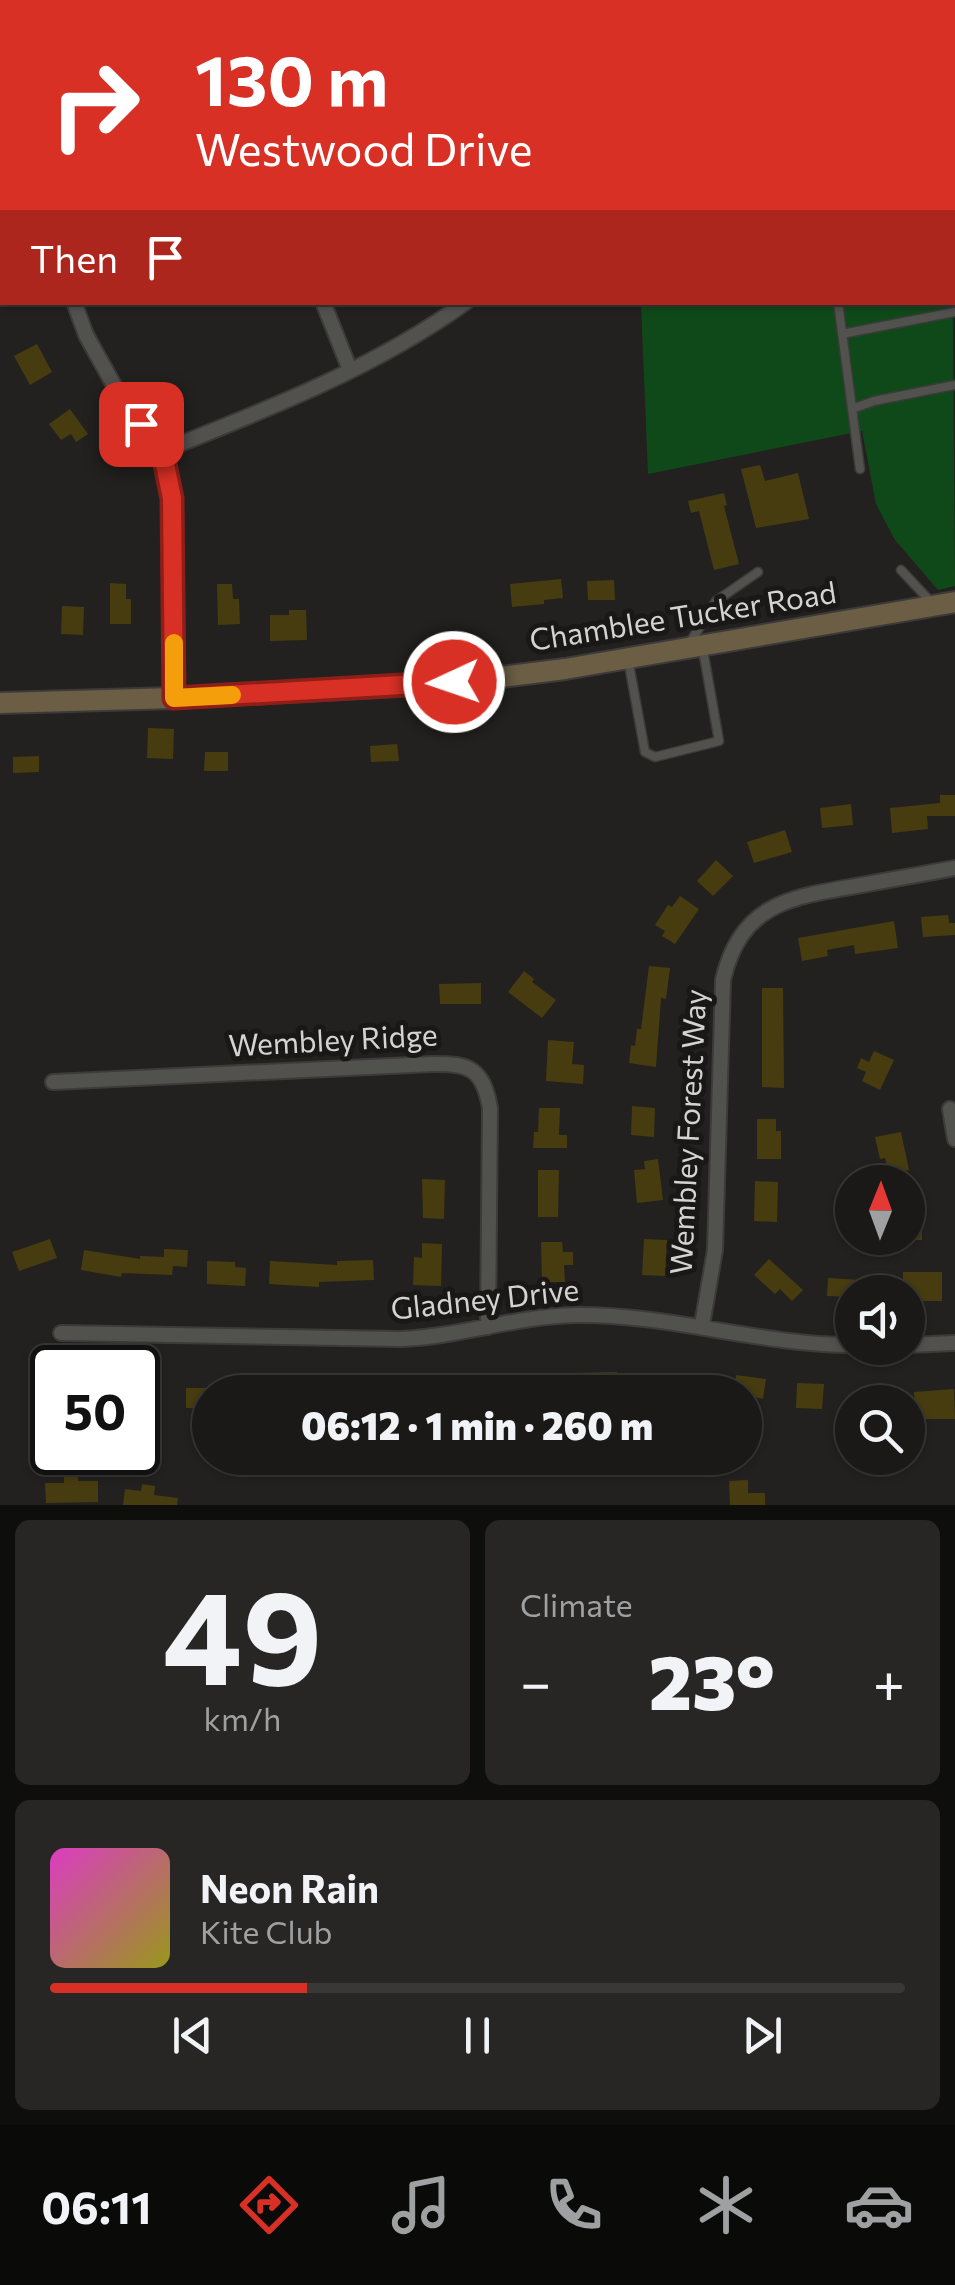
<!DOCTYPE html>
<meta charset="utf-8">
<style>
:root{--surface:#1a1917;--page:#272624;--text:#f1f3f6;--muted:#9fa0a1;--line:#383836;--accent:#d93025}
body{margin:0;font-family:Commissioner,sans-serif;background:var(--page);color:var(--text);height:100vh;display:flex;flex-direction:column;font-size:38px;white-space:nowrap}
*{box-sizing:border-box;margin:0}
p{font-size:32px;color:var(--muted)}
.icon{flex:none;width:55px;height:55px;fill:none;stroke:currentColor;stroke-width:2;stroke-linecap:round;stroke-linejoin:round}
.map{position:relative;height:1505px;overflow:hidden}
.side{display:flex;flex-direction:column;gap:15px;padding:15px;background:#0e0e0d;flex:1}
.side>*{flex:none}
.banner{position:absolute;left:0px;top:0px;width:955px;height:305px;box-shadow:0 2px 8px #0004,0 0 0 2px var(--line);background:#d93025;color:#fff;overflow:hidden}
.needle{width:65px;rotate:1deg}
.tools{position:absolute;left:835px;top:1165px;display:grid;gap:20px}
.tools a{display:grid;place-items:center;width:90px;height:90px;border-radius:50%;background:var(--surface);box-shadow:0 2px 8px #0004,0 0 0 2px var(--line);font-size:50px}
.speed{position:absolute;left:30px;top:1345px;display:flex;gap:20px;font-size:50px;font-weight:700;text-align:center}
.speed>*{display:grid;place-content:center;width:130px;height:130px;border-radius:50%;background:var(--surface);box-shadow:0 2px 8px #0004,0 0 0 2px var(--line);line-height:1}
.speed .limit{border:5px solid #111;border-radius:15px;background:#fff;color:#111}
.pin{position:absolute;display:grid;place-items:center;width:85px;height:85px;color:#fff;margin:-42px;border-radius:20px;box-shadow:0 5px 15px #0006}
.me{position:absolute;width:110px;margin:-55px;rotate:267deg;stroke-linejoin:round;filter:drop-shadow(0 0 8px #0008)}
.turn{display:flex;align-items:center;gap:35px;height:210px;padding:0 30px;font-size:45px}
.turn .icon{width:130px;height:130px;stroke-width:2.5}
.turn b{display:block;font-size:70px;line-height:85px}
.then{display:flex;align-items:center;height:95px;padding:0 30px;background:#0003;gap:20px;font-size:38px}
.big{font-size:75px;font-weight:800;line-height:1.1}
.side .card{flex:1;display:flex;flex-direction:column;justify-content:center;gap:15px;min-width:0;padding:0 35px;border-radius:15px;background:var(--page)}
.side .dial{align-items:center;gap:0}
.dial b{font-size:130px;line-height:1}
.song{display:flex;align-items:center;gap:30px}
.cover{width:120px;height:120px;border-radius:15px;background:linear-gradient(135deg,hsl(310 70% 55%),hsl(60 70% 35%))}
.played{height:10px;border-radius:5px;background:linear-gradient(90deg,var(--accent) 30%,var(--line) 30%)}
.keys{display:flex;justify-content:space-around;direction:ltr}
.heat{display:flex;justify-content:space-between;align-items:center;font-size:55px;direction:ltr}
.side .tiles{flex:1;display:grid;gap:15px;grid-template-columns:1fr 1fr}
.card:last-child{grid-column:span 2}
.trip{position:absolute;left:192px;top:1375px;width:570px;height:100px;border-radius:50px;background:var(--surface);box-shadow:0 2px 8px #0004,0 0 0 2px var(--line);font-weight:800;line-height:100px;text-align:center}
.tab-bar{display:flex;height:160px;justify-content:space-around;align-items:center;background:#0a0a09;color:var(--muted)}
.tab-bar .icon{width:70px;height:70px}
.tab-bar .active{color:var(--accent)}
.tab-bar b{font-size:45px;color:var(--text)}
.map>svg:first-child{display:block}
.green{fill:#104919}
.building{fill:#473c0f}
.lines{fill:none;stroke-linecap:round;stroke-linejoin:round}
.service-casing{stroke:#3c3b39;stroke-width:11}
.minor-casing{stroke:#3c3b39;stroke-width:18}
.secondary-casing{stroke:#3c3b39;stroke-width:24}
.service{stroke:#51514e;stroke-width:8}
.minor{stroke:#51514e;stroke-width:14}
.secondary{stroke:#6b5e44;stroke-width:20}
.route-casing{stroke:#8d1f18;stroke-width:25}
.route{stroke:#d93025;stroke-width:18}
.slow{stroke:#f59e0b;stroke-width:18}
.labels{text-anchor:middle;stroke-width:10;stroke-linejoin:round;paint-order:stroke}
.street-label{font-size:30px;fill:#d3d3d1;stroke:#191816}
</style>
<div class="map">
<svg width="955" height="1505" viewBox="0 0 955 1505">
<rect width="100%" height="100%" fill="#22211f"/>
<path class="green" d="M952 222 955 586 938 590 895 540 876 504 862 431 648 474 641 303 952 302Z"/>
<path class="building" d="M37 344 52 372 30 385 14 356Z
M70 409 88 434 76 442 71 434 61 440 49 424Z
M760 465 765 481 798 473 809 519 756 528 741 469Z
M724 493 727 505 724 506 739 564 714 570 699 511 691 513 688 501Z
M561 579 563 598 544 600V604L512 607 510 584Z
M614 580 615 600H588L587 581Z
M110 583 126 584V599H131V624H110Z
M217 584H232L233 599H239L240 624 218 625Z
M62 606 84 607 83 635 61 634Z
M289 610H306L307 640 270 641V615H289Z
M148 728 174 729 173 759 147 758Z
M397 744 399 761 371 762 370 746Z
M205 752H228V771H204Z
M39 756V772L13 773V757Z
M940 795H955V816H927L928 829 892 833 890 808 940 803Z
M851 804 853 825 822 828 820 808Z
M785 830 792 852 754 863 747 842Z
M716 860 733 876 713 896 697 881Z
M680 896 699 909 675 944 662 936 665 931 655 925 668 905 672 907Z
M948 915 949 923H955V935L923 937 921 917Z
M894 921 898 948 855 954 854 945 827 950 828 956 802 961 798 938Z
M649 966 670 968 666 999 661 998 656 1067 629 1063 631 1045 635 1046 637 1029H641Z
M524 971 534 979 532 982 556 1000 542 1018 508 992Z
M481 983V1004H440L439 984Z
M762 988H783L784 1088 762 1087Z
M548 1040 574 1042 572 1064 584 1065 583 1084 546 1081Z
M874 1051 894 1060 880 1090 862 1081 866 1072 857 1068 861 1058 869 1062Z
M632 1106 655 1108 654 1137 631 1135Z
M539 1108H560L559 1135H567V1148H533L534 1132H538Z
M757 1119H776V1131H781V1159H757Z
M901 1132 909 1170 888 1174 885 1158 880 1159 875 1137Z
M658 1159 663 1200 637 1203 634 1170 645 1169 644 1161Z
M538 1170H559L558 1217H538Z
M422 1179 445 1180 444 1219 423 1218Z
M755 1181 778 1182 777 1222 754 1221Z
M908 1196H922V1240H908Z
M50 1239 57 1258 19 1271 12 1252Z
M644 1239 667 1240 665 1276 642 1275Z
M541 1242H562L563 1252H573V1265H564L565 1282H542Z
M422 1243 442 1244 441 1286 413 1285 414 1257 422 1258Z
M164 1249 188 1250 187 1267 173 1266 172 1275 122 1273 121 1277 81 1270 84 1250 140 1259V1256L164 1257Z
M769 1259 803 1290 792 1301 780 1289 775 1294 754 1275Z
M373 1260 374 1280 319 1282V1287L269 1284 270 1261 337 1265V1261Z
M207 1261 235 1262V1267L246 1268 245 1286 207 1284Z
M903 1272H942V1301H908V1292H885V1280H903Z
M828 1278 861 1280V1292H852V1297L827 1296Z
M617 1372V1392H508V1379L572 1380 571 1373Z
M658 1373 688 1377 686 1392H656Z
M736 1375 766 1379 763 1399 734 1392Z
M797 1383 824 1384 822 1409 796 1408Z
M186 1388H210V1408H186Z
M954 1389 955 1419H915L914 1392Z
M138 1391H154L155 1412 138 1413Z
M64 1475H78V1481H98V1502L46 1503 45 1483H64Z
M748 1480V1493H765V1505H730L729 1481Z
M142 1484 155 1486 154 1495 178 1498 177 1505H123L125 1489 141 1491Z"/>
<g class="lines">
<defs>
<path id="service" d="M952 229H955
M952 279H955
M838 302 860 469
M842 334 955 312
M852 409 874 401 955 385
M901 570 932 603
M689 644 716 601 758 572
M628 659 645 752 655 757 719 741 703 650"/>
<path id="minor" d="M64 0V2
M528 0V2
M300 2V0
M737 2V0
M0 10H2
M952 129H955
M74 302 86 335 120 396 162 451 172 499 174 698
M323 302 350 370
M162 451C266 410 375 368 466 302
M53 1082 432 1064C470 1063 483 1069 490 1108L488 1327
M950 1109 955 1139
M702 1325 715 1250 723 980C740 905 789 897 856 886 889 880 922 874 955 868
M61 1333 400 1339C459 1337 516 1316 576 1315 669 1314 760 1345 852 1345
M908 1345 955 1343"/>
<path id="secondary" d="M0 703 174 698 454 683 565 669 955 602"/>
</defs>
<use href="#service" class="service-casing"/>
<use href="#minor" class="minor-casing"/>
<use href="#secondary" class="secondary-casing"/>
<use href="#service" class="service"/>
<use href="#minor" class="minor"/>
<use href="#secondary" class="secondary"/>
</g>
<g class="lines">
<defs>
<path id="route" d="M141 424 162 450 172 498 174 698 454 682"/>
</defs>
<use href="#route" class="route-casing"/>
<use href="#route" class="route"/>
<path class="slow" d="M174 643V698L232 695"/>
</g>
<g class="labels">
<g class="street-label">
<text transform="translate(683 617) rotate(-9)" y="10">Chamblee Tucker Road</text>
<text transform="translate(333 1041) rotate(-3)" y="10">Wembley Ridge</text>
<text transform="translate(689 1132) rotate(-87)" y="10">Wembley Forest Way</text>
<text transform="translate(485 1300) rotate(-6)" y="10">Gladney Drive</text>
</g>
</g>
</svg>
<div class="tools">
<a><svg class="needle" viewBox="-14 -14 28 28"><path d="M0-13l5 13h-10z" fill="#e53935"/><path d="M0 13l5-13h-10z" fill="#9fa0a1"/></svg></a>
<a><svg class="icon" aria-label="sound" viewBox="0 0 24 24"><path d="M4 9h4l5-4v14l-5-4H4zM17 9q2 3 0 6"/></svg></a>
<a><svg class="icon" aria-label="search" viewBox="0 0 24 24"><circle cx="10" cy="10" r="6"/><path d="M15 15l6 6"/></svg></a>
</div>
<div class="speed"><div class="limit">50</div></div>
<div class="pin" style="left:141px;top:424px;background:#d93025"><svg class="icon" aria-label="arrive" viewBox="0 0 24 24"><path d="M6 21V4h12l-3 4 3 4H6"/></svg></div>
<svg class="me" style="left:454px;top:682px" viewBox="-20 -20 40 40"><circle r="17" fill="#d93025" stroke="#fff" stroke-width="3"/><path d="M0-11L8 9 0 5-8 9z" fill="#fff"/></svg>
<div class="trip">06:12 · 1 min · 260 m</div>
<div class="banner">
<div class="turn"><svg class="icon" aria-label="right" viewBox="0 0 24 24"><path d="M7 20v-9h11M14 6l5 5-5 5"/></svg><div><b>130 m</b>Westwood Drive</div></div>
<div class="then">Then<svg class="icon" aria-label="arrive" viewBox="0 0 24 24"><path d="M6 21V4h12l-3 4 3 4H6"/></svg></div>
</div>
</div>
<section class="side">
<div class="tiles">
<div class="card dial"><b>49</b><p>km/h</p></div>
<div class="card"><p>Climate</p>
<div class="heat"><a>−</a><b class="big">23°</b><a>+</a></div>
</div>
<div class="card">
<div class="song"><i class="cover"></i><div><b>Neon Rain</b><p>Kite Club</p></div></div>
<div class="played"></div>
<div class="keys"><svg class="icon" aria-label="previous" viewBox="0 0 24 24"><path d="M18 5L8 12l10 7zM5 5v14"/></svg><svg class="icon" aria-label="pause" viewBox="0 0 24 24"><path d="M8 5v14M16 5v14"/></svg><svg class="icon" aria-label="next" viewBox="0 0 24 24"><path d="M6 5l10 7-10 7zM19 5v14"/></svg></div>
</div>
</div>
</section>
<nav class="tab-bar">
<b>06:11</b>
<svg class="icon active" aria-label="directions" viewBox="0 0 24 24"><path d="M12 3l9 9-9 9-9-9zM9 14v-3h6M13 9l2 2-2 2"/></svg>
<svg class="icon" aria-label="music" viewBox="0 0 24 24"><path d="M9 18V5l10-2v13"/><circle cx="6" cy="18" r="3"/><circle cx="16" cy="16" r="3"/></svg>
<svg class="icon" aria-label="phone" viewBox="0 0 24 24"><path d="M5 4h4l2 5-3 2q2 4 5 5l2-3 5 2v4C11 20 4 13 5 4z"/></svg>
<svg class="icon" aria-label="climate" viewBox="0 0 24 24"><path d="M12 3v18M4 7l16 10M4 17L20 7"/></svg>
<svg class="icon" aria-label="car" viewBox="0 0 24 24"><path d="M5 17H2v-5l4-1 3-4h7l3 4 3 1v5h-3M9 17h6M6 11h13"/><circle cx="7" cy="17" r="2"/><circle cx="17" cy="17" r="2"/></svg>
</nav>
